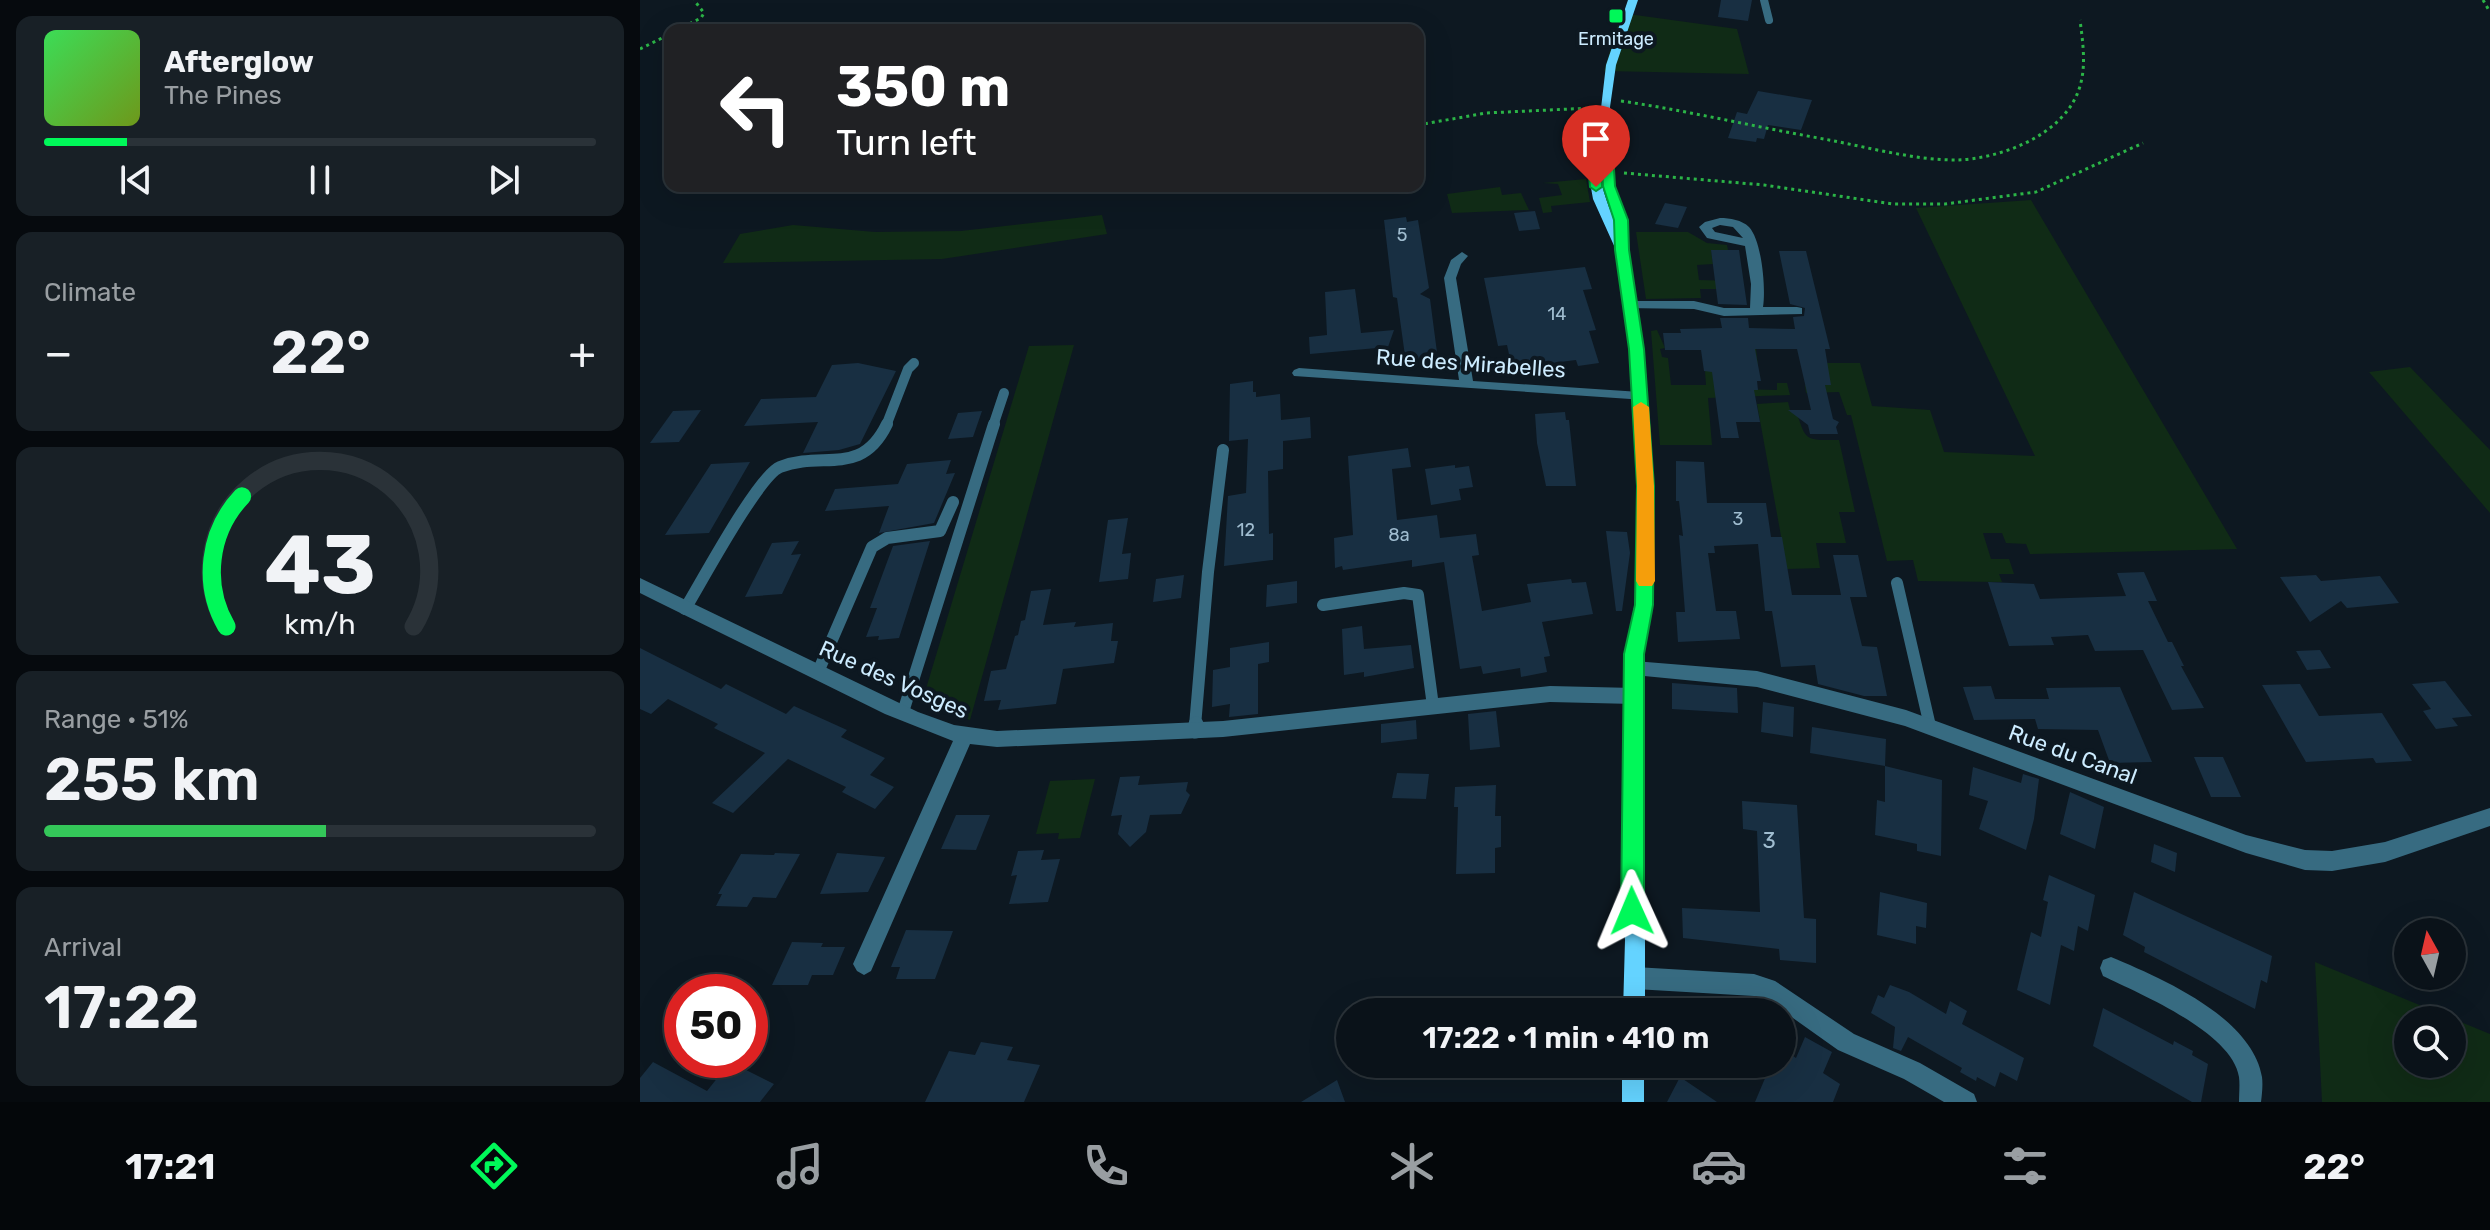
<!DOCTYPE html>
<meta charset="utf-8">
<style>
:root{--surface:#0a1219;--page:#182026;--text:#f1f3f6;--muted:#999ea2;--line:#2a3238;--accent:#00f859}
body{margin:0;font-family:Rubik,sans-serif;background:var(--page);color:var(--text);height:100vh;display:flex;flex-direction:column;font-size:30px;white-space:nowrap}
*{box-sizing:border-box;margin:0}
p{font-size:26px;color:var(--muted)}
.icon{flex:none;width:44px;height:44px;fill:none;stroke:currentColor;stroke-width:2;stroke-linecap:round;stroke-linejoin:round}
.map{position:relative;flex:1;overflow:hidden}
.side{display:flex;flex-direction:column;gap:16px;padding:16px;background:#060a0e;width:640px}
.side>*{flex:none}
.hud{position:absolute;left:24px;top:24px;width:760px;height:168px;border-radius:16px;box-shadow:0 8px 32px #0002,0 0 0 2px var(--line);background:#202124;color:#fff;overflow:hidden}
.needle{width:52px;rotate:352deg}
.tools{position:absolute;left:1754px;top:918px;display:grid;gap:16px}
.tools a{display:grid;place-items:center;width:72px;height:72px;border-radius:50%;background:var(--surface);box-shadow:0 8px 32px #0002,0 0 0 2px var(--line);font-size:40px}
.speed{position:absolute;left:24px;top:974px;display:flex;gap:16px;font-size:40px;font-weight:700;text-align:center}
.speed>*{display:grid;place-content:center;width:104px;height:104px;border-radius:50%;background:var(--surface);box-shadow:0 8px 32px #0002,0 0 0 2px var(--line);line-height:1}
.speed .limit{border:12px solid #d22;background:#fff;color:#111}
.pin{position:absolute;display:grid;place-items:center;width:68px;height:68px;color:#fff;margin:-82px -34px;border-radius:50% 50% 50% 0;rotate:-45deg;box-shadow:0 0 8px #0007}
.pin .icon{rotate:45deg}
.me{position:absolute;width:88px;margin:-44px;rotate:359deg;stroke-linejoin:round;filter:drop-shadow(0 0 6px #0008)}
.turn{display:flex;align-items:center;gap:28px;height:168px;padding:0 40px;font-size:36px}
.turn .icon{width:104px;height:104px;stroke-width:2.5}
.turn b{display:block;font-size:56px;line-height:68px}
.big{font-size:60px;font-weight:600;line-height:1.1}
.side .tile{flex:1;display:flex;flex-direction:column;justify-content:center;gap:12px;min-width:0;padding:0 28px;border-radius:16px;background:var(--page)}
.side .dial{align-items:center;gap:0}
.dial svg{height:208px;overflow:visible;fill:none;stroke:var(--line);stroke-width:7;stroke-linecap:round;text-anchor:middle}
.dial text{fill:var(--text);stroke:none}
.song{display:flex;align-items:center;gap:24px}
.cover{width:96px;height:96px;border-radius:12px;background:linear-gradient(135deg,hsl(130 70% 55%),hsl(80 70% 35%))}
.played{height:8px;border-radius:4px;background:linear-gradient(90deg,var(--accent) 15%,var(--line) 15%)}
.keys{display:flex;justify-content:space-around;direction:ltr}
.heat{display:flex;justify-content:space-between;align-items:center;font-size:44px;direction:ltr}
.charge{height:12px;border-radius:6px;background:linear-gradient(90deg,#34c759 51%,var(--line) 0)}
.trip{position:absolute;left:696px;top:998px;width:460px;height:80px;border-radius:40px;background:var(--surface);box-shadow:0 8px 32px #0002,0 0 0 2px var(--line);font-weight:600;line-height:80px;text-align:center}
.tab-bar{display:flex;height:128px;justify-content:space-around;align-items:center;background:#04070a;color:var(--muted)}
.tab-bar .icon{width:56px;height:56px}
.tab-bar .current{color:var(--accent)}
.tab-bar b{font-size:36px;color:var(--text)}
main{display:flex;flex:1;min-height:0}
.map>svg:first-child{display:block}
.green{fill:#102b16;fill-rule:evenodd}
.building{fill:#182f42}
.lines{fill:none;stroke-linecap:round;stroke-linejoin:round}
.path{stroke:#2bb447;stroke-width:3;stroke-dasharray:3 4;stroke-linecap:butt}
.lane-far3{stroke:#376b81;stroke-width:8}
.lane-far2{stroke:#376b81;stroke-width:10}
.lane-far1{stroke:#376b81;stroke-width:12}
.lane{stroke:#376b81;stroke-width:15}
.street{fill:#376b81;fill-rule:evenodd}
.secondary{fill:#64d3ff;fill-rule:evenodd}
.route{fill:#00f859;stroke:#00a13a;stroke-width:2}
.slow{fill:#f59e0b}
.poi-dot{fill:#00f859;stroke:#0d1821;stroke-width:3}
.labels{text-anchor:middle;stroke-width:8;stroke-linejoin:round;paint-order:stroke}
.far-poi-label{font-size:18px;fill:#cdecff;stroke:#0d1821}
.number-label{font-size:18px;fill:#a0bdd0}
.street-label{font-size:22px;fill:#cdecff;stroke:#0d1821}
.near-number-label{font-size:22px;fill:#a0bdd0}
</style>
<main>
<section class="side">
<div class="tile">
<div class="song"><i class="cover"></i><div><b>Afterglow</b><p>The Pines</p></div></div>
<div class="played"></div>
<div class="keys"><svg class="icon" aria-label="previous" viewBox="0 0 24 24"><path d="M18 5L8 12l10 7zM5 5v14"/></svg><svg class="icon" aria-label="pause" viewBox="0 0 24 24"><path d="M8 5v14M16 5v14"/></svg><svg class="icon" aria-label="next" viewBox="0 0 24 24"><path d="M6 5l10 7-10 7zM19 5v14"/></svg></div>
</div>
<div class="tile"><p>Climate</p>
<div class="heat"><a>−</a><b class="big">22°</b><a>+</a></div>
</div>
<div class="tile dial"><svg viewBox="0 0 100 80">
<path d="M14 69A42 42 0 1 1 86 69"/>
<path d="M14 69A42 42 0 0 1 20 19" stroke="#00f859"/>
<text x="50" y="56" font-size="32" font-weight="700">43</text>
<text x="50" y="72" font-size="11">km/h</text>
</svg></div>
<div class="tile"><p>Range · 51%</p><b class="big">255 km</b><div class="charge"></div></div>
<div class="tile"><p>Arrival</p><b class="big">17:22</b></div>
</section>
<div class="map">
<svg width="1850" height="1102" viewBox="0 0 1850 1102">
<rect width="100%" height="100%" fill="#0d1821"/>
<path class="green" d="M981 13 1097 29 1109 74 964 71Z
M946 179 950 202 911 206 912 212 903 213 899 198 922 195 918 184 903 183Z
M860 187 862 195 881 193 889 210 812 213 807 194Z
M1391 200 1597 549 1390 554 1386 544 1366 543 1362 533H1343L1351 559H1369L1374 574H1359L1362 582 1278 581 1273 560 1247 561 1211 415H1207L1199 392 1166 393 1165 385H1190L1186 363H1220L1232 406 1290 410 1304 452 1395 456 1276 208Z
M462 215 467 234 302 259 83 263 100 234 153 225 235 232 321 231Z
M996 232H1048L1067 243 1087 245 1088 250H1071L1073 264 1057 265 1059 280 1094 281 1076 289H1060L1061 298 1006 299Z
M1017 330 1025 348 1020 349 1022 357 1028 358 1031 385H1066L1065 371H1070L1062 349H1116L1118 365H1090L1093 389 1137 390V383H1147L1150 395 1068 398 1072 445H1020L1011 331Z
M434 345 330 720 282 702 389 346Z
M1770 367 1850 450V513L1729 372Z
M1148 402 1150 410H1156C1166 442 1165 440 1199 440L1215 512H1199L1206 543H1176L1180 568 1147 569 1117 404Z
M455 779 440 838 418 839 419 833 396 834 410 781Z
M1675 962 1850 1034V1102H1682ZM1768 1020H1812V1064H1768Z"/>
<path class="building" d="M1081 0H1112L1108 21 1078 17Z
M1118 91 1172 100 1161 130 1128 125 1124 139 1117 138 1116 142 1088 138 1097 112 1107 114Z
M1025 203 1047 207 1038 228 1015 224Z
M895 211 900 229 879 231 874 213Z
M766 217 767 222 778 220 789 288 780 294 790 299 798 360 766 363 757 298 753 297 744 220Z
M1071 250H1099L1107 305 1078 304Z
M1139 251H1166L1190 349H1185L1191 385H1185L1193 419 1199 422 1196 427 1198 434H1170L1168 425 1148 410H1171L1157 349H1115L1121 381H1117L1118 390H1114L1120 422H1096L1099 438H1081L1072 372 1064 371 1061 350H1025L1023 333H1041L1040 329 1082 328 1080 318H1108L1109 328 1155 329 1153 317 1164 316 1165 308 1150 304Z
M945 267 952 289 943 290 956 330 949 331 959 363 938 366 936 360 872 368 867 345 858 346 844 278Z
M715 289 721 333 754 330 748 347 670 354 669 337 687 335 685 292Z
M218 363 256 371 220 444 199 450 163 453 178 422 104 426 121 399 176 397 192 365Z
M613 381V392H616V397L640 394 641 420 670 417 671 438 643 441V469L628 471 629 534 633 533V560L584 566 588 496 606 493 608 439 589 441 590 384Z
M61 410 39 442 10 443 33 411Z
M342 411 333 437 308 439 318 413Z
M925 412 926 420H929L936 486H906L897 443 895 414Z
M768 448 771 467 752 469 757 520 797 515 800 538 836 534 839 555 832 556 842 611 891 602 887 584 931 579 932 583 946 582 953 614 902 622 910 656 904 657 907 672 881 677 880 668 843 674 841 666 820 669 804 562 772 567V560L703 570 702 566 695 568 694 538 713 535 708 456Z
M311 460 306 474 315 473 294 523 239 533 249 506 185 511 195 489 258 484 267 464Z
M1036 461 1064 462 1067 503H1126L1131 537H1142L1152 595H1201L1193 555H1218L1227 597H1210L1222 646 1237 647 1247 696H1224L1178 684 1175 665 1141 667 1132 611H1125L1118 544 1074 546 1075 553H1068L1076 611H1096L1100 639 1038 642 1036 612H1045L1039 535 1043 536 1039 501H1036Z
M110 462 69 533 25 535 71 464Z
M815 465V468L829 466 833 487 819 489 821 500 791 505 785 469Z
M488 518 482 554 491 553 488 579 459 582 468 520Z
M966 531 987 532 990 553 982 611H976Z
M159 541 151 555 161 554 142 594 105 597 132 543Z
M290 541 259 638 238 640 239 636 226 637 237 608H230L253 546Z
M1504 572 1517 601H1508L1528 642H1532L1544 666H1541L1564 708 1532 710 1503 650 1455 651 1448 635 1411 637 1414 645 1369 646 1348 582 1394 584 1400 599 1486 596 1477 573Z
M544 575 541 598 513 602 516 579Z
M1676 575 1681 581 1740 576 1759 603 1707 608 1701 601 1670 622 1640 577Z
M657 581V603L626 607 627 585Z
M411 589 403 625 436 622 434 627 473 623 471 641H478L474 663 423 669 416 704 358 710 361 700 344 701 351 671 366 669 375 636 378 635 381 621 385 620 391 591Z
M722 626 724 649 771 645 774 668 724 677V672L704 675 702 629Z
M629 642V662L618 664V714L589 717 590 704 572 707 573 670 590 667V648Z
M0 648 81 689 86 684 146 714 154 706 207 730 201 737 245 758 230 775 254 787 235 809 202 792 206 787 148 759 93 813 72 803 125 753 74 728 78 724 28 699 11 714 0 709Z
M1680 650 1691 668 1667 670 1656 651Z
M1805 681 1832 716 1812 718 1818 726 1796 729 1783 711 1791 709 1772 684Z
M1032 683 1097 688 1098 713 1032 709Z
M1660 684 1679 716 1742 713 1772 761 1736 763 1733 758 1666 762 1622 685Z
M1351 686 1355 699H1409L1406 688 1480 687 1512 762 1470 763 1458 730 1398 729 1395 719 1334 720 1323 687Z
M1123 702 1154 707 1153 737 1121 732Z
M856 711 860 747 830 750 828 714Z
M776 720 777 739 741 743V724Z
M1172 727 1246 739 1245 766 1170 753Z
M1554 757H1583L1601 797H1571Z
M1245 766 1302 780 1301 856 1277 851V844L1235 835 1237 800 1245 802Z
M1333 767 1381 783 1383 774 1399 779 1394 819 1386 850 1339 829 1348 801 1329 795Z
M757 773 789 774 786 799 752 798Z
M500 776 498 785 548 782 546 791 550 795 541 814 510 815 506 832 490 847 478 834 482 815 471 816 480 777Z
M856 785 855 816H861V847L855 848V873L816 874 818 807H814L815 787Z
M1430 792 1464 807 1455 849 1420 834Z
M1102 801 1157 805 1164 918 1176 919V963L1140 960 1139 949 1043 938 1042 908 1120 912 1117 831 1103 829Z
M316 815H350L336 850 301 849Z
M1514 844 1537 853 1535 872 1511 862Z
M404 850 401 860 420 859 408 902 369 904 377 875 371 876 378 851Z
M135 853 160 854 136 898 113 897 107 907 76 906 82 894H78L101 854 134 855Z
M197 853 245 857 228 892 180 894Z
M1409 875 1455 895 1448 931 1438 926 1434 951 1421 945 1410 1005 1377 990 1391 932 1401 937 1408 902 1403 900Z
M1240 892 1287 903 1286 928 1276 926V944L1237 935Z
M1494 892 1632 956 1627 983 1621 980 1615 1009 1504 952 1505 947 1483 935Z
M266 930 313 931 295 979H256L260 967H251Z
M152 942 183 943 181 947H205L193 975H172L168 985H132Z
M1250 985 1269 992 1306 1014 1310 1001 1327 1011 1322 1024 1384 1058 1377 1081 1360 1072 1355 1087 1337 1077 1336 1081 1320 1072 1322 1068 1268 1037 1261 1051 1253 1048 1255 1027 1231 1013 1238 995 1244 998Z
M1463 1008 1533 1045 1534 1041 1553 1051 1552 1055 1568 1064 1561 1102H1552L1453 1046Z
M1165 1037 1192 1052 1183 1073 1200 1084 1193 1102H1115L1131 1064H1142V1049L1156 1058Z
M341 1042 373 1047 367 1060 400 1065 384 1102H285L309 1051 335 1055Z
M13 1062 67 1091 90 1062 134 1084 120 1102H0V1078Z
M1040 1077 1077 1102H1027Z
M697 1080 705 1102H661Z"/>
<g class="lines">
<path class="path" d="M1843 0 1850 12
M37 30 61 18 64 13 54 0
M0 49 30 34
M981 101C1049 111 1116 127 1184 139 1227 147 1273 160 1316 160 1360 159 1421 136 1438 92 1447 69 1443 44 1440 20
M778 125 846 113 951 108
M984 173 1124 185 1253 204H1305L1396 192 1503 143
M484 189 499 186"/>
<path class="lane-far3" d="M1124 0 1129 20"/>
<path class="lane-far2" d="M246 426 268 369 274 363
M353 426 364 393"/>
<path class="lane-far1" d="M1257 583 1290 726
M683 605 764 593 778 595 793 706
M45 609C61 583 118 476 140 467 183 450 221 478 247 424
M178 672 232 547 247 538 300 531 313 502
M263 712 354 424
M555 726 568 572 583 450"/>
<path class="lane" d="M555 731 556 724"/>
<path class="street" d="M1080 218C1090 218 1102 220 1109 227 1122 241 1126 289 1123 307H1157L1162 308V314L1084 316 1054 309 985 308V302L990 301H1054L1084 308H1110L1111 284 1105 246 1067 238 1059 227 1065 222ZM1080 225 1093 227 1103 238 1075 232 1072 228Z
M822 252 828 256 821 264 816 278 833 381 1000 392 1007 397 1005 400 654 376 652 373 654 370 659 368 819 380 804 278 811 260Z
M0 578 278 712 314 725 357 731 583 721 910 686 994 688 1000 691 1003 696 1000 701 994 704 910 702 583 737 357 747 330 744 231 971 224 975 217 971 213 964 313 741 245 714 18 602 0 593Z
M994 661 1117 671 1266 710 1606 835 1665 850 1692 851 1745 842 1850 808V826L1745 862 1692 871 1665 870 1606 853 1265 726 1117 687 994 675 988 673 985 668 988 663Z
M1471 957C1521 978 1612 1017 1622 1077 1623 1085 1622 1094 1621 1102H1599C1599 1094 1600 1085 1599 1077 1592 1032 1500 994 1463 976L1460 968 1463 960Z
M995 967 1114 974 1135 981 1214 1034 1280 1063 1334 1094 1337 1102H1304L1264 1079 1198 1050 1129 1001 1114 996 995 989 987 986 984 978 987 970Z"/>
<path class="secondary" d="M988 0H998L976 65 970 107 975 186 987 220 989 239 985 242 988 250 1006 373 1014 486 1013 592 1003 654 1001 891 1005 940V1012H983L985 940 981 891 985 654 997 592 998 486 992 373 976 250 953 199 948 171 949 149 960 117 966 65ZM961 143 963 186 975 222C965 198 954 169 961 143Z
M982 1064H1004V1102H982Z"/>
</g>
<path class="route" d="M961 116 971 118 975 186 988 220 989 250 1004 349 1014 486 1013 605 1004 654V911L1000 920 992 923 984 920 981 911 984 654 995 605 997 486 989 349 975 250 974 220 963 186 961 146 962 187 956 191 950 187 947 149Z"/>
<path class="slow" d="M1001 402 1009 407 1014 486 1015 581 1012 586H999L996 581 997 486 993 407Z"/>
<rect class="poi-dot" x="968" y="8" width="16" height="16" rx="4"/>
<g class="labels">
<g class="far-poi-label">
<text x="976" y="45">Ermitage</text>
</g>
<g class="number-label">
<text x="762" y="241">5</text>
<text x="917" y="320">14</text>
<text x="1098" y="525">3</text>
<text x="606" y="536">12</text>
<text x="759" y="541">8a</text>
</g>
<g class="street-label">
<text transform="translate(831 363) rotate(4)" y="8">Rue des Mirabelles</text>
<text transform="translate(254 679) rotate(24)" y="8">Rue des Vosges</text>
<text transform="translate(1433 754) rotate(20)" y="8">Rue du Canal</text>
</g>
<g class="near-number-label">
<text x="1129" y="848">3</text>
</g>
</g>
</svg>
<div class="tools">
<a><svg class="needle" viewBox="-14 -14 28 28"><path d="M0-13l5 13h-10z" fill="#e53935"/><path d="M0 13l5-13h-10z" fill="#999ea2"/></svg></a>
<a><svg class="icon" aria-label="search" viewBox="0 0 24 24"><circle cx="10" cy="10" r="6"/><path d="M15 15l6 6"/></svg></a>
</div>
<div class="speed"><div class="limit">50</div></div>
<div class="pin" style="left:956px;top:187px;background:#d93025"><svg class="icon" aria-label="arrive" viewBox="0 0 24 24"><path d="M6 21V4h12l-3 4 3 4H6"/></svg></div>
<svg class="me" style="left:992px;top:911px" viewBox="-20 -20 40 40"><path d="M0-17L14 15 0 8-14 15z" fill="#00f859" stroke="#fff" stroke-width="4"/></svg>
<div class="trip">17:22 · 1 min · 410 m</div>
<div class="hud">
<div class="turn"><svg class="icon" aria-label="left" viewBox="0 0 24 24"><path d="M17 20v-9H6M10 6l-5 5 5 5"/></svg><div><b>350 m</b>Turn left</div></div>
</div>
</div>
</main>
<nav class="tab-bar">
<b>17:21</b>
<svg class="icon current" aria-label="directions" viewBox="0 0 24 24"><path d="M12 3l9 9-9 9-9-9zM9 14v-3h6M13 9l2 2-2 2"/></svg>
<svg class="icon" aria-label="music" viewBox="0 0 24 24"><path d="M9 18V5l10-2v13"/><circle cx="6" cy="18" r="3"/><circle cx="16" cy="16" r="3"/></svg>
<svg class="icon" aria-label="phone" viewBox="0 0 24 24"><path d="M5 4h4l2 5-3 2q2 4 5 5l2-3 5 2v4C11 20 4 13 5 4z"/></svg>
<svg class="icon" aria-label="climate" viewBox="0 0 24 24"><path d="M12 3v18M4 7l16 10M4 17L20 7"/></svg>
<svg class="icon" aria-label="car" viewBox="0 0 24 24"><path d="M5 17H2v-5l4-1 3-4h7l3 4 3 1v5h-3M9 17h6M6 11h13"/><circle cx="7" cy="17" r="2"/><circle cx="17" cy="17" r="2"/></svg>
<svg class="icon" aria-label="filters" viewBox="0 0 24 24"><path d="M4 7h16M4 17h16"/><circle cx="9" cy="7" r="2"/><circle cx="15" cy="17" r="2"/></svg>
<b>22°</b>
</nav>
